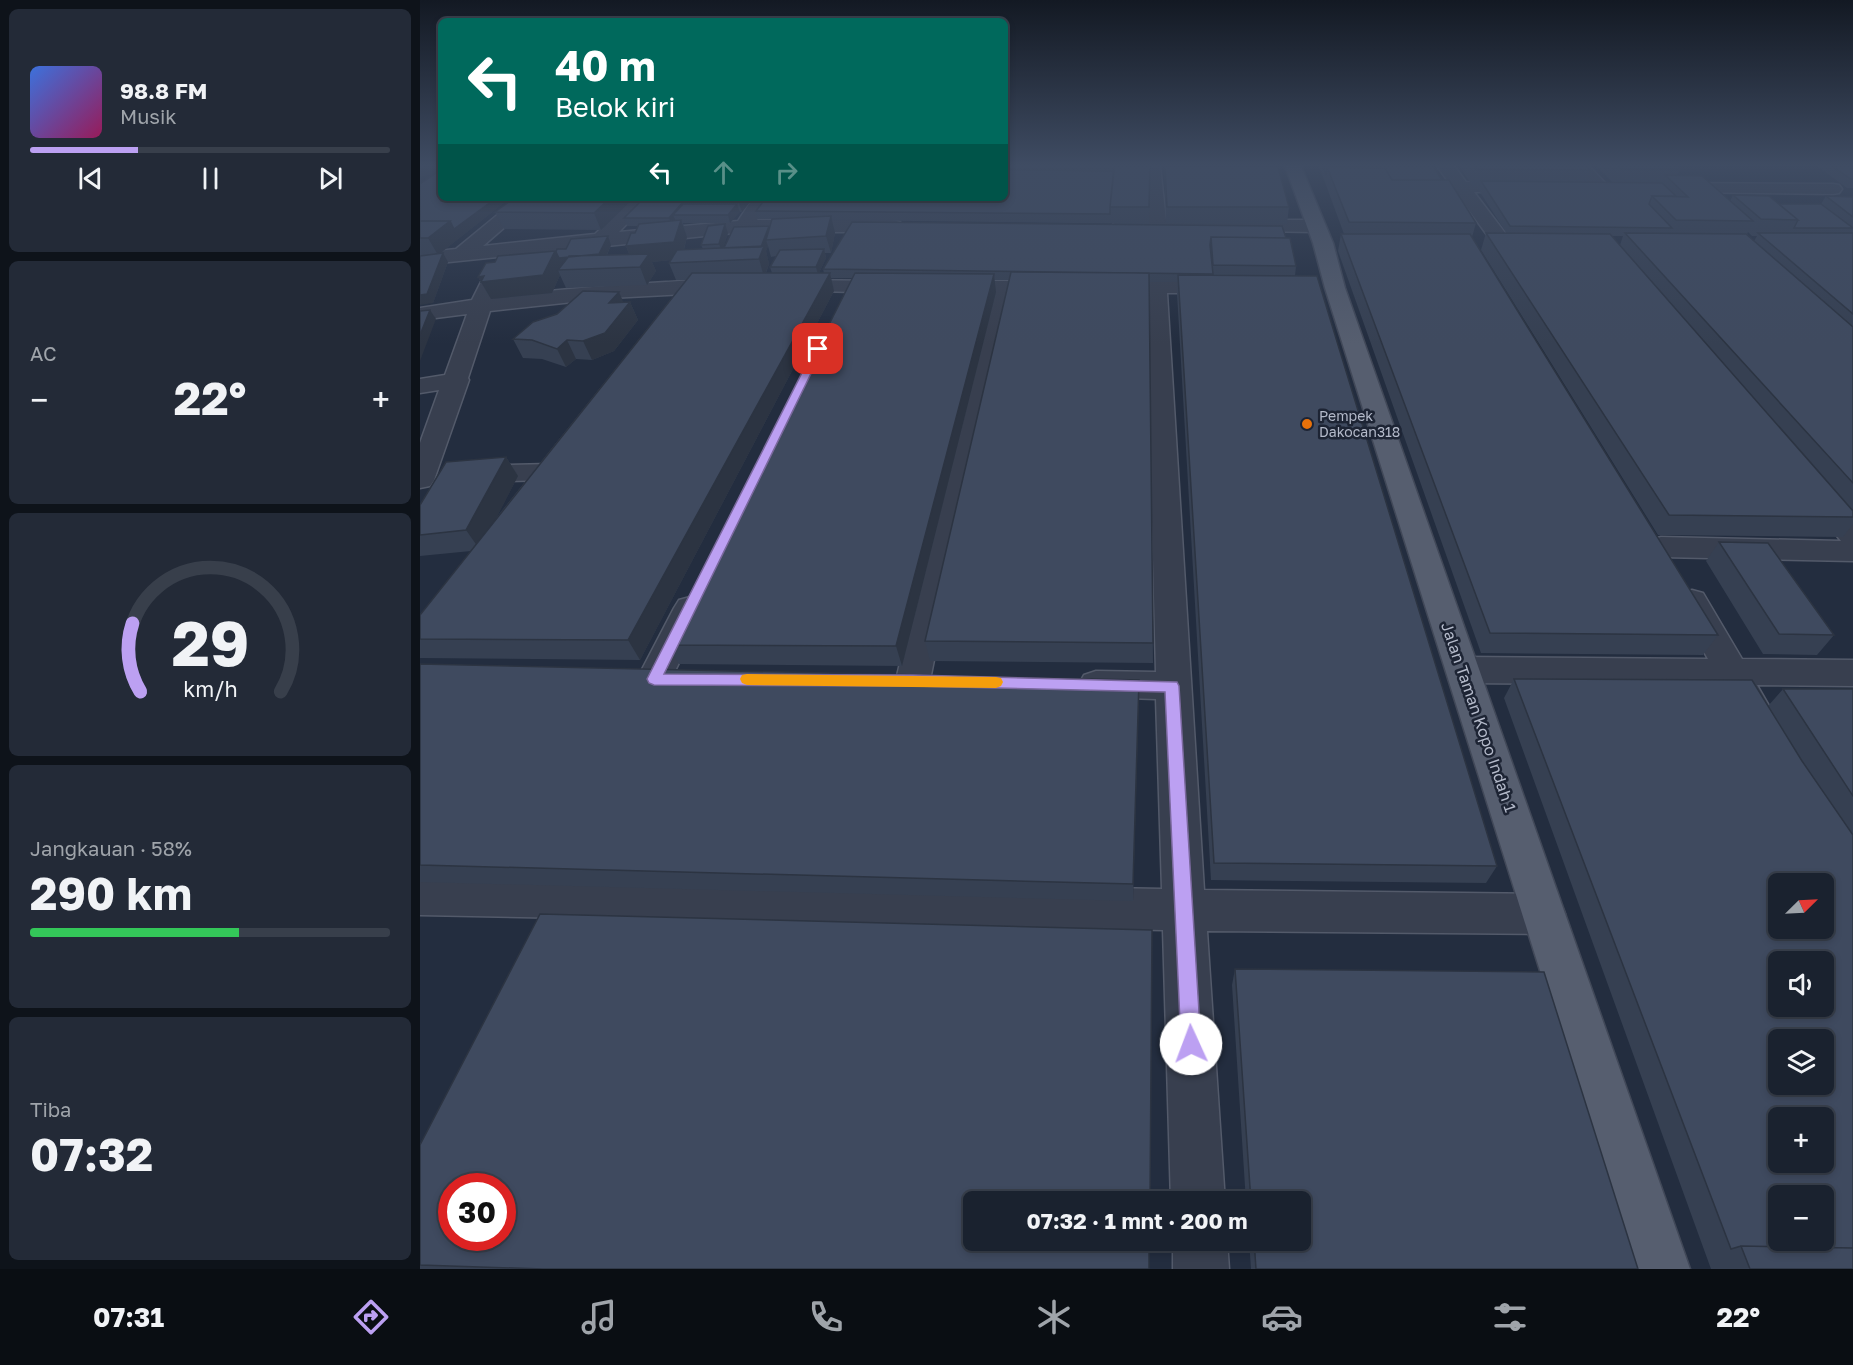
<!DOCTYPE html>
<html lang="id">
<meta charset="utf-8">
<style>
:root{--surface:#1a222f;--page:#232a37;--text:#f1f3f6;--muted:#9fa4aa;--line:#383f4b;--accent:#bca0f2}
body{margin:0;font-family:"Golos Text",sans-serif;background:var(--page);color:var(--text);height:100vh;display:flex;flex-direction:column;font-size:22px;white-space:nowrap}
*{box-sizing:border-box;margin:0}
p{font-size:20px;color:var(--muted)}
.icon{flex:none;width:33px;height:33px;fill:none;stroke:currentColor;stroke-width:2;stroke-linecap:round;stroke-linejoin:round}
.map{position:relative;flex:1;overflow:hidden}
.details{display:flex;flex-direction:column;gap:9px;padding:9px;background:#0e131a;width:420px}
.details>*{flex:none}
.guide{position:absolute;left:18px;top:18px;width:570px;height:183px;border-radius:9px;box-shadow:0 3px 9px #0003,0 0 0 2px var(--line);background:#00695c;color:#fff;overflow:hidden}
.needle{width:39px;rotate:66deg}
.buttons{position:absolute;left:1348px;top:873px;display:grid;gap:12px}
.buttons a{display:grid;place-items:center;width:66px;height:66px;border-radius:9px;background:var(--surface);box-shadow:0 3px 9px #0003,0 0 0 2px var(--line);font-size:30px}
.speed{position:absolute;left:18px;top:1173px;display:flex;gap:12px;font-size:30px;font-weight:700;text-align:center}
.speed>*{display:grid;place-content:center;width:78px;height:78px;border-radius:50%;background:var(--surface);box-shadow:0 3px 9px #0003,0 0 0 2px var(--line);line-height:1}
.speed .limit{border:9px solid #d22;background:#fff;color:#111}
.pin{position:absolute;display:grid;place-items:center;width:51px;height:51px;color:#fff;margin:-26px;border-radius:12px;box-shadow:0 3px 9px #0006}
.me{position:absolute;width:66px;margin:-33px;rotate:358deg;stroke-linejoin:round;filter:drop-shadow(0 0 4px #0008)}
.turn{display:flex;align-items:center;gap:21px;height:126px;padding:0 18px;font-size:27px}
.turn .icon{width:78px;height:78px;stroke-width:2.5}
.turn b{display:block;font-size:42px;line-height:51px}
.lanes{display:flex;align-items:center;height:57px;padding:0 18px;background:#0003;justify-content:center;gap:30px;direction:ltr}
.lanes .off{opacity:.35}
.big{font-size:45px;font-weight:700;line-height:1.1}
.details .tile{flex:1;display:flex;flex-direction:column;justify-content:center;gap:9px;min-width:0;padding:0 21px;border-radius:9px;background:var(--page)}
.details .dial{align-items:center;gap:0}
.dial svg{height:156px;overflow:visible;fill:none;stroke:var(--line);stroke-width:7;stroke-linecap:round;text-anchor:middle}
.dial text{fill:var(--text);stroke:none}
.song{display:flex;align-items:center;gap:18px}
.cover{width:72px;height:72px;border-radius:9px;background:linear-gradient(135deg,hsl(220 70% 55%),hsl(330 70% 35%))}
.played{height:6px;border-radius:3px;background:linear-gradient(90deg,var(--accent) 30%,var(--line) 30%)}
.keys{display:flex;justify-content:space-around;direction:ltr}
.heat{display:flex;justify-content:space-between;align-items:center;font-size:33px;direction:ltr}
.charge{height:9px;border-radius:4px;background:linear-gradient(90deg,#34c759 58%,var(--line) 0)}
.trip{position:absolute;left:543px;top:1191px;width:348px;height:60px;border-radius:9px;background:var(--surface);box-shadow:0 3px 9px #0003,0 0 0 2px var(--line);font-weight:700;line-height:60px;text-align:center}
.dock{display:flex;height:96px;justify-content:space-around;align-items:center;background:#0a0e13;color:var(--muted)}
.dock .icon{width:42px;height:42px}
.dock .selected{color:var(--accent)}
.dock b{font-size:27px;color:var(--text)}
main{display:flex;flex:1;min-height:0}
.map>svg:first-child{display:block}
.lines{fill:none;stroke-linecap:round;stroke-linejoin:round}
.minor-casing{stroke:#535a6a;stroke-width:3}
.major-casing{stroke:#414858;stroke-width:3}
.minor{fill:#383f4f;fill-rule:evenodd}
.major{fill:#565e6f;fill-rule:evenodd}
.wall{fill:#364052;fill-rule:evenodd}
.shaded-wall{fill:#2c3442}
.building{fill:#3f4a5f;stroke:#2c3442;stroke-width:1.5;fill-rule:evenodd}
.route{fill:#bca0f2;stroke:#7a689d;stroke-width:1.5}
.slow{fill:#f59e0b}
.food-dot{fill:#e8710a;stroke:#1d2434;stroke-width:2}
.labels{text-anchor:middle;stroke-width:5;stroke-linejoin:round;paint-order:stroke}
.far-poi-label{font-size:14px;fill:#b4baca;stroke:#1d2434;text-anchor:start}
.street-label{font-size:16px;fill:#b4baca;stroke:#1d2434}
</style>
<main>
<section class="details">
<div class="tile">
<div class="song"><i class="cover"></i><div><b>98.8 FM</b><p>Musik</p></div></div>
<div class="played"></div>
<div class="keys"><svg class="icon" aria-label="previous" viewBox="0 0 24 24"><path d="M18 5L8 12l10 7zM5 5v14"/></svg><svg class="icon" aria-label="pause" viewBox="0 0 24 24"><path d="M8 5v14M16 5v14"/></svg><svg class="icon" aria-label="next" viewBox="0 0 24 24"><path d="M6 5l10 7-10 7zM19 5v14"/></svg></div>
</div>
<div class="tile"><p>AC</p>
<div class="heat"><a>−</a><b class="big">22°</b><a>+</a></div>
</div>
<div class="tile dial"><svg viewBox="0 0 100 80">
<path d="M14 69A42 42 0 1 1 86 69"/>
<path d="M14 69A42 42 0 0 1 10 34" stroke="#bca0f2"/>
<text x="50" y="56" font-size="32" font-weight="700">29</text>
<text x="50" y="72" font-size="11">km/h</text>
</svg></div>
<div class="tile"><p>Jangkauan · 58%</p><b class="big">290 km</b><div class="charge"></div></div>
<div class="tile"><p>Tiba</p><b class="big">07:32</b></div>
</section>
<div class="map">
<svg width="1433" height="1269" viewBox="0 0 1433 1269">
<rect width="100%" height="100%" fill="#232d3f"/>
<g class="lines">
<defs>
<path id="minor" d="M724 166H740L746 220H895L902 222 904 226 902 230 895 232 695 229 693 225 695 221 727 220Z
M1017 166H1034L1046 182 1111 183 1114 187 1111 191 1105 192H1054L1095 246 1092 250H1078Z
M1152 166H1169L1189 187 1186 191C1172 194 1160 177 1152 166Z
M1253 183 1413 184 1419 185 1422 189 1419 193 1413 194 1247 192 1244 188 1247 184Z
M98 198H118L63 246 175 234 213 198H232L199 232 318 221 333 198H351L337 220H473L480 222 482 226 480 230 473 232H324L0 265V253L36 249Z
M68 280 75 282 78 286 75 297C132 290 189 285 246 282 267 281 291 277 311 282L314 286 311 290 304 292 190 298 70 311 48 378 49 380 14 480 10 486 0 488V443L19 390 0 393V379L25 375 47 314 0 320V308L52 300 61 282Z
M367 280 472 281 479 283 482 287 479 291 472 293 360 290 357 286 360 282Z
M529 281H631L638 283 641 287 638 291 588 293 510 680 505 689 493 693 481 689 476 680 567 293 522 291 519 287 522 283Z
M685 281H802L809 283 812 287 809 291 802 293H747L784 890 1124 894 1139 900 1145 914 1139 928 1124 934 787 931 805 1202H751L743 930 0 915V875L742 889 736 699 676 697 664 693 659 684 664 675 676 671 736 672 726 293 678 291 675 287 678 283Z
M131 464 141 466 145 472 141 478 131 480 50 482 40 480 36 474 40 468 50 466Z
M1400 488 1410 491 1433 517V561L1241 557 1230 554 1226 547 1230 540 1241 537 1421 541 1386 497 1390 491Z
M1272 590 1283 593 1322 659 1433 660V686L1337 685 1356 718 1351 728 1338 732 1325 728 1302 685 1043 683 1031 679 1026 670 1031 661 1043 657 1288 659 1256 601 1261 593Z
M270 597 281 600 286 608 251 679 246 688 234 692 222 688 217 679 254 608 259 600Z
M753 1240H807L809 1269H753Z"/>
<path id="major" d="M865 166H881L913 243 925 288 1270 1269H1214L905 288 893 243Z"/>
</defs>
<use href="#minor" class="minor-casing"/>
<use href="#major" class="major-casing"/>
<use href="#minor" class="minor"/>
<use href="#major" class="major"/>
</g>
<path class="wall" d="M0 166 21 167 19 172 21 170V198H90L19 254 28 262 13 303V255H0V184L15 174 0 176Z
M585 166H730L729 224 411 220 415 233 411 253H405L406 258 399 273H404L403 269 862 226 876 266 875 276 1077 866 1066 883 791 880 757 293 758 282H729L733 663 510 661 505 641 589 280H574L576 292 482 666 259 664 247 645 433 278H411L414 291 220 660 0 658V615L51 551 0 556V505L86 457 98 476 76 518 266 280H256L249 263 251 260 232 262 236 271 227 285 146 288 140 275 132 293 71 299 58 277 75 262 136 252 188 236 191 245 187 255 209 254 206 246 215 233 218 226H207L204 218 224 198H333L322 212H319L310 223H263L267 237 264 250 283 249 281 245 308 233 303 248 350 227 358 219H338L336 211 694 171 585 170ZM348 246 351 257 356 256 350 267 352 273H346L349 264 346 251Z
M744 166H854L869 207 867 224 746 223Z
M899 166H1013L1022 180 1056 223 1052 237 1298 635 1283 655 1061 653 918 251 921 234H924Z
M1039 166H1167L1170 170 1166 182 1193 183 1177 166H1256L1260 169 1257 176 1310 201 1313 195 1359 204H1401L1406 196 1433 197V524L1423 537 1238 535 1061 250 1066 233 1087 234 1058 189 1060 185H1052ZM1328 232 1332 236H1337L1334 241 1327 234ZM1191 236H1203L1200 245Z
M1397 166H1433V188H1427Z
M94 198H214L181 230 84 229 75 212Z
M210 302 218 320 194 351 172 360 156 359 146 367 122 359 103 358 93 339 203 303Z
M1299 542 1414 635 1397 655 1343 654 1286 561Z
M0 664 719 680 713 901 0 882Z
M1094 679 1348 706 1363 689H1433V1269H1291L1084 698Z
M815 969 1218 1269H831L829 1240H880V1202H826L812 985Z
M0 1145 729 1269H0Z"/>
<path class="shaded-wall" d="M11 166H21L18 174 0 176V168Z
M71 198H90L18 255 8 238 30 221 72 201Z
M190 198H214L181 230 174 213Z
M317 198H333L322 212Z
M262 203 265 212 253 215 256 221 252 226 249 218Z
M317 204 320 212 310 223 308 215Z
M411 216 415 233 411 253 406 236Z
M261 220 267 237 261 259 232 262 236 271 227 285 220 267 213 263 206 246Z
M305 224 308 233 302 253 299 244Z
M349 226 352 234 346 240 348 246 346 251 349 264 344 277 339 259 341 248Z
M188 236 191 245 183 263 138 270 140 275 132 293 71 299 58 277 135 251 139 258Z
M404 249 406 258 398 275 396 267Z
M23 253 28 262 13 303 0 305V295Z
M410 273 414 291 220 660 208 640Z
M574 274 576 292 482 666 476 646Z
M199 292 206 308 210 302 218 320 194 351 172 360 163 341 189 303Z
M10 310 16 319 0 361V335Z
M147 340 156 359 146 367 137 349Z
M86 457 98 476 60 550 46 530Z
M719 680V700L713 901V884Z"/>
<path class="building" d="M694 166H730L729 207H690Z
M745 166 858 167 869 207H747Z
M803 166H854L855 167H803Z
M903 166H1013L1022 180H972L965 168 907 167 906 175Z
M1054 166H1167L1170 170 1056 169Z
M1198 166H1256L1260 169H1201Z
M1412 166H1433V179H1431Z
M907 167 965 168 972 180H1029L1056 223 929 222Z
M21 170V190L17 193 21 201H72L34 229 30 221H0V184Z
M585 170 694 171 690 207V214L336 211 346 198H585Z
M1245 175 1282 176 1333 221 1256 220 1232 196 1268 197Z
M1061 181 1242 183 1256 196H1232L1229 204 1252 228 1090 226Z
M1313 195 1349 196 1378 220 1341 219Z
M1406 196 1433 197V217Z
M94 198H190L174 213 75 212Z
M195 198H202L197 202Z
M224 198H260L262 203 249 218H204Z
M263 204H317L308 215H253Z
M1359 204H1401L1433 228H1374L1378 220Z
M411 216 406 236 346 240 352 219Z
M261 220 254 242 206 246 211 233H215L219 224Z
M0 221H30L8 238H0Z
M432 222 862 226 866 238 791 237 790 245 793 274 403 269Z
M305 224 299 244 281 245 288 226Z
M349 226 341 247 304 248 314 227Z
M1066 233 1190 234 1433 511V517L1249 515Z
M1205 233 1326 234 1433 327V483Z
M1338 233H1433V314Z
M921 234H1050L1298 635 1070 633Z
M188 236 179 254 139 258 136 252 137 249H146L151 239Z
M791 237 870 238 876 266 793 265Z
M344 246 339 259 249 263 257 250Z
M404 249 396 267H350L360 250Z
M135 251 123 275 61 282 64 276 58 277 66 263 75 262 78 256Z
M23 253 7 294 0 295V256Z
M229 254 220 267 138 270 149 256Z
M591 272 729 273 733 643 505 641Z
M272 273H410L208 640 0 639V615Z
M435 273 574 274 476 646 247 645Z
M758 275 897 276 1077 866 794 863Z
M163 291 199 292 189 303 210 302 185 333 163 341 147 340 137 349 112 340 93 339 113 322 137 314Z
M10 310 0 335V311Z
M86 457 46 530 0 535V505L26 462Z
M1299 542 1348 543 1414 635 1359 634Z
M0 664 719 680 713 884 0 865Z
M1094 679 1332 680 1382 761 1433 835V1248L1321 1246 1311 1249ZM1359 884H1404V928H1359ZM1359 962H1404V1006H1359ZM1359 1040H1404V1084H1359ZM1359 1118H1404V1162H1359ZM1359 1196H1404V1240H1359Z
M1363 689H1433V796Z
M120 914 732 930 730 1202H554V1240H729V1269H123L0 1265V1145ZM32 1186H82V1238H32Z
M815 969 1124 972 1218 1269H836L834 1240H880V1202H831Z
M1321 1246 1433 1248V1269H1330Z"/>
<linearGradient id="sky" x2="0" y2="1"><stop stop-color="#131923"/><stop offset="0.48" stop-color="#3f4c63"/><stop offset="1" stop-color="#3f4c63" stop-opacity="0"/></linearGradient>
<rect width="1433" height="344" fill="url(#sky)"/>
<path class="route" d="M398 346 403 349 244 674 493 675 757 682 759 686 781 1044 778 1051 771 1054 764 1051 761 1044 745 692 493 686 234 685 229 683 227 679 394 349Z"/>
<path class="slow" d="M327 674 576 677 581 678 583 682 581 686 576 688 327 685 322 683 320 679 322 675Z"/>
<circle class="food-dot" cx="887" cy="424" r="6"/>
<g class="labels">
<g class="far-poi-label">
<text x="899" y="421">Pempek<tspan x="899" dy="16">Dakocan318</tspan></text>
</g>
<g class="street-label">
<text transform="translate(1059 717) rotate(71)" y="6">Jalan Taman Kopo Indah 1</text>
</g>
</g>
</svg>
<div class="buttons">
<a><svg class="needle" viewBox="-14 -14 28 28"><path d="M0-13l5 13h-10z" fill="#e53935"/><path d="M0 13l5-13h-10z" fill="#9fa4aa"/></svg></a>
<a><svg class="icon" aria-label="sound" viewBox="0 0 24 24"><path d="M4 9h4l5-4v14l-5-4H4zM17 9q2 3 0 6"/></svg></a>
<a><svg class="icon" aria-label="layers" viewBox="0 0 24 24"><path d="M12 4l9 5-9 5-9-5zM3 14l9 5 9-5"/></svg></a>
<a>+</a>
<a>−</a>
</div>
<div class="speed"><div class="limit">30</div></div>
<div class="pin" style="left:398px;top:349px;background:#d93025"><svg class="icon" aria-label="arrive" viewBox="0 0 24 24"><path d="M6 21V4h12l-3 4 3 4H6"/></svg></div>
<svg class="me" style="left:771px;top:1044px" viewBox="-20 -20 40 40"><circle r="19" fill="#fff"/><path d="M0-13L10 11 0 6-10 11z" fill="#bca0f2"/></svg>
<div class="trip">07:32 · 1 mnt · 200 m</div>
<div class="guide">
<div class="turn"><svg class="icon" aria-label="left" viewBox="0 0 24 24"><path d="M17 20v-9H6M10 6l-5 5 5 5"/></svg><div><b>40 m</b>Belok kiri</div></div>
<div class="lanes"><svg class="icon" aria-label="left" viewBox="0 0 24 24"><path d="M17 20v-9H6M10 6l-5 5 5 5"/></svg><svg class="icon off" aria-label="ahead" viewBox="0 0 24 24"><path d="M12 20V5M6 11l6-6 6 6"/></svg><svg class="icon off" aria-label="right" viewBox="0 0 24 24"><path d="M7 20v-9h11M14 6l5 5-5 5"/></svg></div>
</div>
</div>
</main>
<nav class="dock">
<b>07:31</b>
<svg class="icon selected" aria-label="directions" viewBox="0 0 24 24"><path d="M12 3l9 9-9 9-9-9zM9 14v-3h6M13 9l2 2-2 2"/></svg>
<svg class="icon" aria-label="music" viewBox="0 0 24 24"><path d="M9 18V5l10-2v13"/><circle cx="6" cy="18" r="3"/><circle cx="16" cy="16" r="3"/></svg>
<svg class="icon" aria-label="phone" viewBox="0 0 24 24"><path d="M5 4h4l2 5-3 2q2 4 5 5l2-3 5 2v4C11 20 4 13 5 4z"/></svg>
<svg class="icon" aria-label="climate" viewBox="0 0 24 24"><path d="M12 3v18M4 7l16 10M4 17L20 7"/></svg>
<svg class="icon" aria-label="car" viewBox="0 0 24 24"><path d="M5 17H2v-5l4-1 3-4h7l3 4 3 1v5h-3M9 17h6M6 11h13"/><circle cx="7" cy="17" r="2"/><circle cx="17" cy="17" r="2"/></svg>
<svg class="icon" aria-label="filters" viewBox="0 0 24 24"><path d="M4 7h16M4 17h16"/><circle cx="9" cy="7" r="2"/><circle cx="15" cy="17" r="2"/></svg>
<b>22°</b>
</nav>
